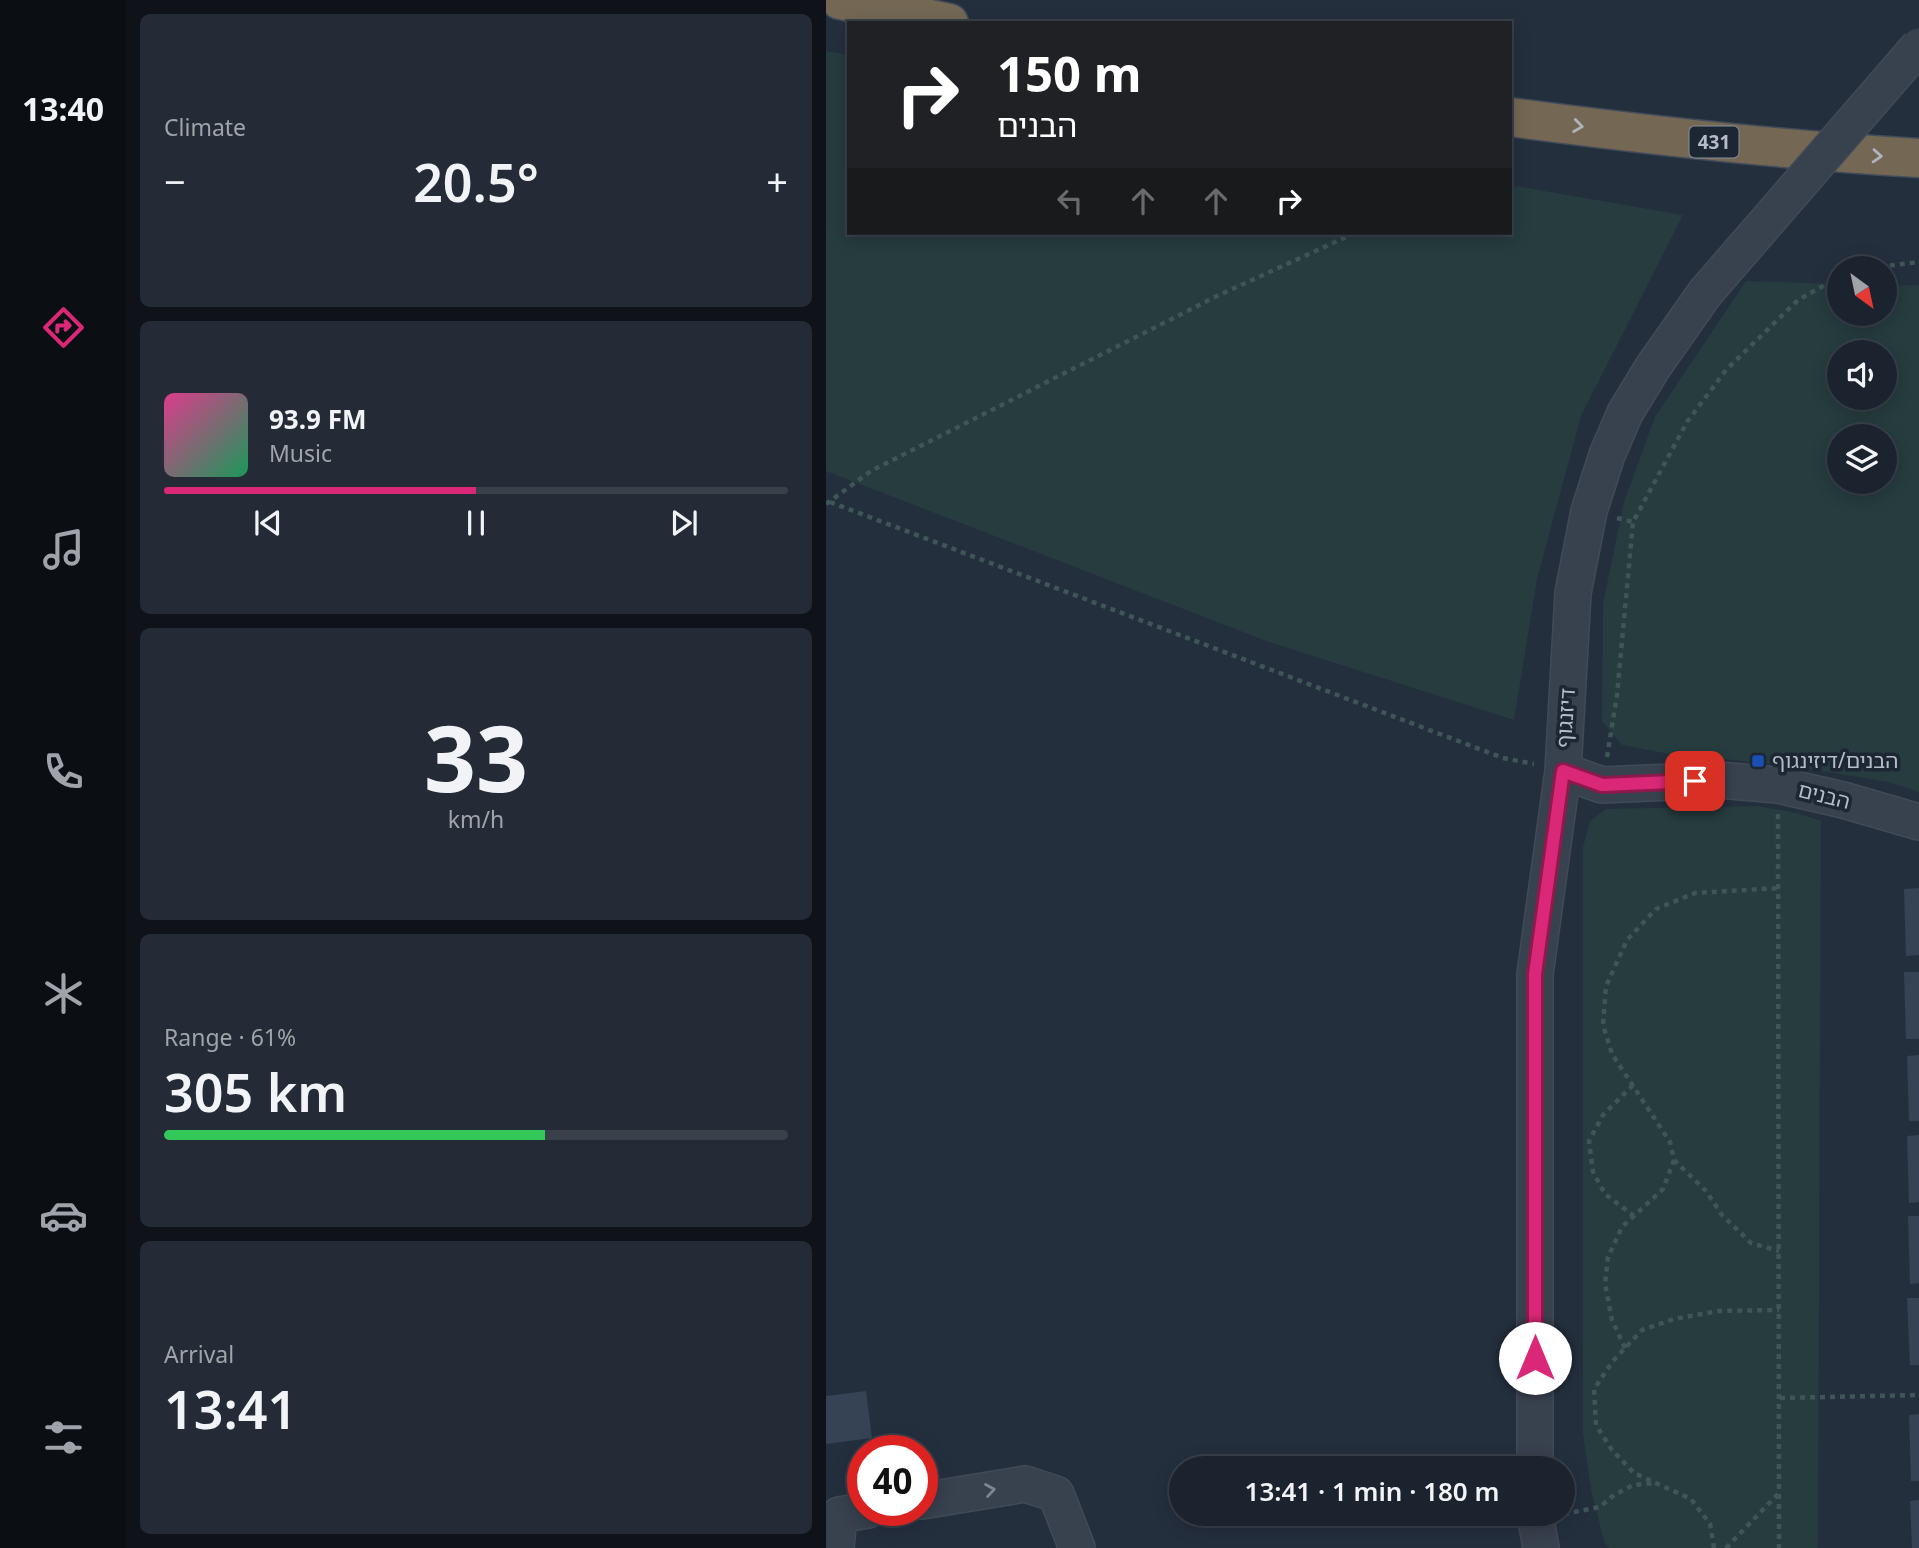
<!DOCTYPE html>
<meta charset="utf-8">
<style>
:root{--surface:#1b232e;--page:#242b36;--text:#f1f3f6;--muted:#a0a4aa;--line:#39404a;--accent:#db2777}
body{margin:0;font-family:"Noto Sans","Noto Sans Hebrew",sans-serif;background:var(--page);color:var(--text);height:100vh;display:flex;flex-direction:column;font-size:26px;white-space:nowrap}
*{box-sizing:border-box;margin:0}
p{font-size:23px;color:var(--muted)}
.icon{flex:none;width:38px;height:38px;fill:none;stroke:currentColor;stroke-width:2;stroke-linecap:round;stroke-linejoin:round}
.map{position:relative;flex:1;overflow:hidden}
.side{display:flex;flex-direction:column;gap:14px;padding:14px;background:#0f1319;width:700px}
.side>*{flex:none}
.banner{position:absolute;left:21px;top:21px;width:665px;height:214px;border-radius:0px;box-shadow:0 4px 18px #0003,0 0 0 2px var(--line);background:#202124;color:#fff;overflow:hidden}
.needle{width:46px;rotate:147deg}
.tools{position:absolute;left:1001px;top:256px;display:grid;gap:14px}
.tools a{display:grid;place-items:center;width:70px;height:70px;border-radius:50%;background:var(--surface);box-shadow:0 4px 18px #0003,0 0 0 2px var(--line);font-size:35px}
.speed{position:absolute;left:21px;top:1435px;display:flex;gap:14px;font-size:35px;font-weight:700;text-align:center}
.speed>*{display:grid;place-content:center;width:91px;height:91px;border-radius:50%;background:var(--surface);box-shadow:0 4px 18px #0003,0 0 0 2px var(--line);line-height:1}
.speed .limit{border:10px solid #d22;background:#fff;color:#111}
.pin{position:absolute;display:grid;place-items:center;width:60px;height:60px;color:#fff;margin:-30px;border-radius:14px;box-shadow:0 4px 10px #0006}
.me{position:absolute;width:77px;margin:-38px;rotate:0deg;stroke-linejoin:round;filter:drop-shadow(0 0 5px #0008)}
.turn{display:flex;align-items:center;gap:24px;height:147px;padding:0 35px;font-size:32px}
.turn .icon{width:91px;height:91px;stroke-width:2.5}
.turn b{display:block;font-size:49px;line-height:60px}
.lanes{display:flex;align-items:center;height:66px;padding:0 35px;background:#0003;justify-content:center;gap:35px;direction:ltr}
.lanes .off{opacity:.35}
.big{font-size:52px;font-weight:600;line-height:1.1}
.side .card{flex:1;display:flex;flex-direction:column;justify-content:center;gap:10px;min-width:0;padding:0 24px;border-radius:10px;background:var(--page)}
.side .dial{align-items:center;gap:0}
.dial b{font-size:91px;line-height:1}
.song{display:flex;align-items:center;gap:21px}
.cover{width:84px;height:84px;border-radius:10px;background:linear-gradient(135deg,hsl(330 70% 55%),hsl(150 70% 35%))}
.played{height:7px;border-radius:4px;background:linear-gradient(90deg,var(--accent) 50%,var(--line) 50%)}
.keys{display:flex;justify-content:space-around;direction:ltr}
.heat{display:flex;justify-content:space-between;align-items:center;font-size:38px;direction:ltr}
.charge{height:10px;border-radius:5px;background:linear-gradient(90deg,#34c759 61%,var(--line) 0)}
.trip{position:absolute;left:343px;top:1456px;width:406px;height:70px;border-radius:35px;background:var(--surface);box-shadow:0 4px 18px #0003,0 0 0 2px var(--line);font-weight:600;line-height:70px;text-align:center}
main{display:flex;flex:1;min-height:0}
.menu{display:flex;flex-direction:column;width:126px;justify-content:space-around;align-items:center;background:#0b0e12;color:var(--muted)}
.menu .icon{width:49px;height:49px}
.menu .active{color:var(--accent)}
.menu b{font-size:32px;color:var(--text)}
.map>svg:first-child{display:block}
.green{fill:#263c3f;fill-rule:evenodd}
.building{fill:#364354}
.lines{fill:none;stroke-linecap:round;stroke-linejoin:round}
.minor-casing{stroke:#414a57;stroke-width:38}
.highway-casing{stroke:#434c59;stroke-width:41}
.path{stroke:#3f5557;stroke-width:4.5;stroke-dasharray:5 5;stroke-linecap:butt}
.minor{stroke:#38414e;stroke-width:35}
.highway{stroke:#746855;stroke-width:38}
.minor-bridge-casing{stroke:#414a57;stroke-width:38;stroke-linecap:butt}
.minor-bridge{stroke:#38414e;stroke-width:35}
.oneway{stroke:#aeb4bd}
.oneway2{stroke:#7c8592}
.route-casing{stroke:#8e194d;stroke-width:18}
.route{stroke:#db2777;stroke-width:12}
.transit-dot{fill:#1a4fb4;stroke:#1d2633;stroke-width:2.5}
.labels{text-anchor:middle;stroke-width:7;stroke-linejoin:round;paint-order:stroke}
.shield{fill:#1d2633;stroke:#878f9c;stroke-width:2}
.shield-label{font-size:19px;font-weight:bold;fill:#b4bcc9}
.street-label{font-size:21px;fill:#b4bcc9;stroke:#1d2633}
.poi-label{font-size:21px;fill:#b4bcc9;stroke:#1d2633;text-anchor:start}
</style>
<main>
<nav class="menu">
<b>13:40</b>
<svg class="icon active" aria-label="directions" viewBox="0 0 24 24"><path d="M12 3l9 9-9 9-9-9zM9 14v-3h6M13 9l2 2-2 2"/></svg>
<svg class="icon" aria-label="music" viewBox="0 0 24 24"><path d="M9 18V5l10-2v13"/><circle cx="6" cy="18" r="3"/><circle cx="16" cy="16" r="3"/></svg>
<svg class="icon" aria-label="phone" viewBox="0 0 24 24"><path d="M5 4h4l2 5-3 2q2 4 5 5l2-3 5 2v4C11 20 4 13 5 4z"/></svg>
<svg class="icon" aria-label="climate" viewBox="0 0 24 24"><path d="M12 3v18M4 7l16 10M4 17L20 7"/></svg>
<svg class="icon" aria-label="car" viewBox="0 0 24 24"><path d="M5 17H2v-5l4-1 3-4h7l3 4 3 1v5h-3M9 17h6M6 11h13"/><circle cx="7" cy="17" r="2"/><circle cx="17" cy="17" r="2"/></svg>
<svg class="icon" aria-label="filters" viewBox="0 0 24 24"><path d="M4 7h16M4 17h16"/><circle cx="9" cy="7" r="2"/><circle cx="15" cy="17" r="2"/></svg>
</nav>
<section class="side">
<div class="card"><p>Climate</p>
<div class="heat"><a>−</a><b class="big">20.5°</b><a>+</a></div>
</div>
<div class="card">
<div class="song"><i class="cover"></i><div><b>93.9 FM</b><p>Music</p></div></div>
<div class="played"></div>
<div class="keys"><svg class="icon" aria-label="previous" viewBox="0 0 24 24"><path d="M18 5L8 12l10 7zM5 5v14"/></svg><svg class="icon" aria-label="pause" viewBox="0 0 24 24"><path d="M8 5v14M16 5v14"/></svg><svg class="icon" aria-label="next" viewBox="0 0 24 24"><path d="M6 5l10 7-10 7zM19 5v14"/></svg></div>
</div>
<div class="card dial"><b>33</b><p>km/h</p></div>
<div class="card"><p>Range · 61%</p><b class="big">305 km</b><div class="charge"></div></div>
<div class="card"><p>Arrival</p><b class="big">13:41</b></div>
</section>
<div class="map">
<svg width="1093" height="1548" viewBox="0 0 1093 1548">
<rect width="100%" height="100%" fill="#242f3e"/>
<path class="green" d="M0 51 23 55V233H684V185L857 215 755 416 711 579 688 720 443 642 0 471Z
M920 281 1013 284V313H1059V286L1093 285V792L1063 782 965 766 844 754 796 745 776 721 777 604 798 502 829 417ZM1013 352H1059V397H1013ZM1013 436H1059V481H1013Z
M932 806 971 813 995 821 992 1548H783L778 1541 765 1489 757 1434V847L764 821 780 809Z"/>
<path class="building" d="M1093 888V955L1080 956 1078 889Z
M1078 972H1093V1039H1080Z
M1093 1055V1121H1083L1081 1056Z
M1093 1135V1202L1083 1203 1081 1136Z
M1082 1216H1093V1283L1084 1284Z
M1081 1298H1093V1365H1084Z
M40 1391 46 1438 0 1444V1396Z
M1093 1414V1481H1085L1083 1415Z
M1093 1500V1548H1086L1084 1501Z"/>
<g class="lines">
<defs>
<path id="minor" d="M737 771 776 785 892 780 952 785 1017 800 1093 822
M709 1468V974L737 771 747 593 763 511 781 455 799 413 827 367 879 293
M96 1501 199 1484 230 1494 251 1548
M709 1514 715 1548
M10 1548 13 1515 42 1510"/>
<path id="highway" d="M14 0 123 23
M684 117C820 135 956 150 1093 158"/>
</defs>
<use href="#minor" class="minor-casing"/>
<use href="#highway" class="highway-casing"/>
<path class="path" d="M1044 268 1093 262
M4 502 677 758 708 764
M0 504 45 471 391 296 529 233
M791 518 807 522
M781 757 791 695 807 522 861 422 900 370 972 300 1013 277
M952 814 953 1548
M807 1085 777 1115 763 1141 767 1172 779 1194 808 1216
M848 1160 880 1191 896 1215 925 1243 953 1251
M799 1348 786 1320 779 1284 782 1257 796 1227 837 1189 848 1160 844 1142 786 1054 777 1025 780 986 801 940 830 909 869 893 953 888
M954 1398 1093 1395
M738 1514 774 1507 788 1495 807 1485 830 1483
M888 1548 884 1524 865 1499 808 1473 786 1450 770 1425 768 1389 787 1361 816 1330 848 1319 892 1311 953 1310
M900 1548 953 1493"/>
<use href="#minor" class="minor"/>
<use href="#highway" class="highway"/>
<defs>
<path id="minor-bridge" d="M879 293 1093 46"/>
</defs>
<use href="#minor-bridge" class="minor-bridge-casing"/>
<use href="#minor-bridge" class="minor-bridge"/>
</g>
<defs><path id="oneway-chevron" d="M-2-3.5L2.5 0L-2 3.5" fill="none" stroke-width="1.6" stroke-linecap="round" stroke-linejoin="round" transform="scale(1.75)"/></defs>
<g class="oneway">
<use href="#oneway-chevron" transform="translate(752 126) rotate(8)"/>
<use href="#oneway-chevron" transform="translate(1051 156) rotate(4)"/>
</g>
<use class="oneway2" href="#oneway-chevron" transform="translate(164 1490) rotate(-9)"/>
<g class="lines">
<defs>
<path id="route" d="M709 1358V974L737 771 776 785 869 781"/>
</defs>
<use href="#route" class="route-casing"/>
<use href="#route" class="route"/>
</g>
<rect class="transit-dot" x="925" y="754" width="14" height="14" rx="3.5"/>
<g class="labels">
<rect class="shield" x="863.5" y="126.5" width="49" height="31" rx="5"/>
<g class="shield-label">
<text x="888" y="149">431</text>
</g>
<g class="street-label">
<text transform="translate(740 718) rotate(-86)" y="7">דיזנגוף</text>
<text transform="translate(998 796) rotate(14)" y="7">הבנים</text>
</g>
<g class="poi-label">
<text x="946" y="768">הבנים/דיזינגוף</text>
</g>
</g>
</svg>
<div class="tools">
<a><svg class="needle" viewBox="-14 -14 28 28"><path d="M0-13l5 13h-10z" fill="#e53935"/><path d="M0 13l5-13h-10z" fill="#a0a4aa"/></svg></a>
<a><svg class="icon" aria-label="sound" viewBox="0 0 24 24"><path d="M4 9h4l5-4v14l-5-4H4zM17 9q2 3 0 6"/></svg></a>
<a><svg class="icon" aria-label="layers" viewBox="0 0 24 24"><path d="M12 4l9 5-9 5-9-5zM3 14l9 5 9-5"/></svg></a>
</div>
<div class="speed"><div class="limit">40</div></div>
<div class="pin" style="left:869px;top:781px;background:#d93025"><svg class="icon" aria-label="arrive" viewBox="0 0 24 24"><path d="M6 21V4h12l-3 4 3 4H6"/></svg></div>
<svg class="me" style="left:709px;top:1358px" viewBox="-20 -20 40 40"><circle r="19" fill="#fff"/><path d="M0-13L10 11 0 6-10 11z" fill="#db2777"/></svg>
<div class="trip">13:41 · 1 min · 180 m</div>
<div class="banner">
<div class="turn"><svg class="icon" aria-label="right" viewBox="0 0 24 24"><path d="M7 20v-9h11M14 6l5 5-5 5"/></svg><div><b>150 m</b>הבנים</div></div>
<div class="lanes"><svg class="icon off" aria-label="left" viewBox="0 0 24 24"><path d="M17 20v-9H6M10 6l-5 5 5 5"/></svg><svg class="icon off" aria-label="ahead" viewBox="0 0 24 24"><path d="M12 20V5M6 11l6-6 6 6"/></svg><svg class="icon off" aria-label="ahead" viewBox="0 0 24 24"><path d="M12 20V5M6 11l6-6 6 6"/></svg><svg class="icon" aria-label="right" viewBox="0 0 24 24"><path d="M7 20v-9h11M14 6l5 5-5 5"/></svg></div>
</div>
</div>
</main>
